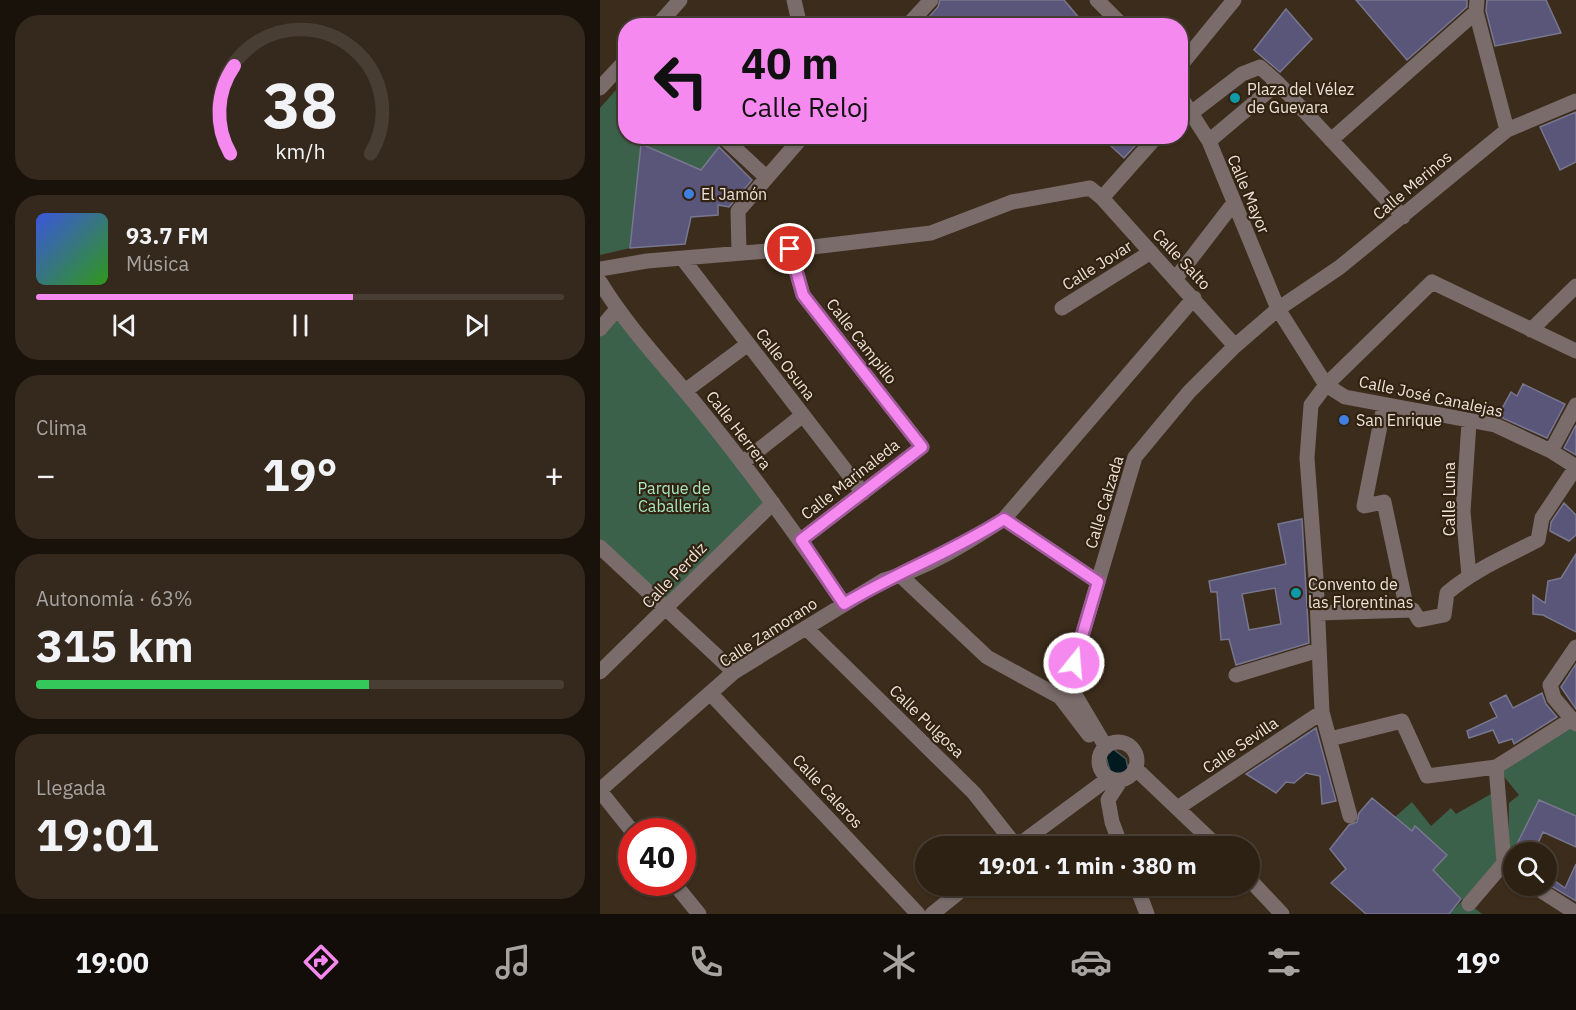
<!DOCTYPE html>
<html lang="es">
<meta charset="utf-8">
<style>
:root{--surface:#2d2114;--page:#35291d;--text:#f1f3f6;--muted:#a7a3a0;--line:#483e34;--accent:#f589ef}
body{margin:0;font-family:"IBM Plex Sans",sans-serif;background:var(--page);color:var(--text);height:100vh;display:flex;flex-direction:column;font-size:22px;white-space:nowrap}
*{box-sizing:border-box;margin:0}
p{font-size:20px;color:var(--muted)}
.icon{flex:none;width:33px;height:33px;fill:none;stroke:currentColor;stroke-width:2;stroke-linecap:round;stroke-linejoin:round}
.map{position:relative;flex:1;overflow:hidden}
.drawer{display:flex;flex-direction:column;gap:15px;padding:15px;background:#19120b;width:600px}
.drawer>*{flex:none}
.hud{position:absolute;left:18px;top:18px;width:570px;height:126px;border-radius:24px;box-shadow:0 2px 4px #0004,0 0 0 2px var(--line);background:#f589ef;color:#111;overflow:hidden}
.buttons{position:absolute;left:903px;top:842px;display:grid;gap:12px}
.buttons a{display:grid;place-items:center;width:54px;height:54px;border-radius:50%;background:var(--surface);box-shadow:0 2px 4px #0004,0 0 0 2px var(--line);font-size:30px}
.speed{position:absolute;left:18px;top:818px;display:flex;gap:12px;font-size:30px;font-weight:700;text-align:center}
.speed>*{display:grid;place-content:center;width:78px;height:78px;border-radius:50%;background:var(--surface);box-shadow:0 2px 4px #0004,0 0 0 2px var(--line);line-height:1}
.speed .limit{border:9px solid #d22;background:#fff;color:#111}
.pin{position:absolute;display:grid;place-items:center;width:51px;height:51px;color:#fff;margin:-26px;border:3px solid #fff;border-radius:50%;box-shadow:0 2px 6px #0007}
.me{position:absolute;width:66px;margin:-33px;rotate:17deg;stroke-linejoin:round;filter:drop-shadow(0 0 4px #0008)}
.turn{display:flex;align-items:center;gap:21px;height:126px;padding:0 24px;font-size:27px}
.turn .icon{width:78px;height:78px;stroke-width:2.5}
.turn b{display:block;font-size:42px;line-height:51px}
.big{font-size:45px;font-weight:800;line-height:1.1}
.drawer .card{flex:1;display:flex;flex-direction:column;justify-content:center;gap:9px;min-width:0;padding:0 21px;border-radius:24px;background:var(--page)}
.drawer .dial{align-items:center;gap:0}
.dial svg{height:156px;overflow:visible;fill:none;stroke:var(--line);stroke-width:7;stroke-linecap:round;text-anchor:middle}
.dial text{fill:var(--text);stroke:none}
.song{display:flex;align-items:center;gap:18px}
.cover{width:72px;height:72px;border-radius:9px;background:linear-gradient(135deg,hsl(230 70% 55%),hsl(110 70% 35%))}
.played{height:6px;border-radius:3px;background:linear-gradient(90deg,var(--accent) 60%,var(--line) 60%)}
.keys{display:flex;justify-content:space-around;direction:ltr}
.heat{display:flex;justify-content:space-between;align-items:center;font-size:33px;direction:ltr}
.charge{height:9px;border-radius:4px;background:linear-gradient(90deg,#34c759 63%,var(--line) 0)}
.trip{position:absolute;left:315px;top:836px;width:345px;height:60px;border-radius:30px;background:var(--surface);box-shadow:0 2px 4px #0004,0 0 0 2px var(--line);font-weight:800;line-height:60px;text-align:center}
.dock{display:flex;height:96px;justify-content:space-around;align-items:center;background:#120d08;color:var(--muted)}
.dock .icon{width:42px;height:42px}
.dock .active{color:var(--accent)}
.dock b{font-size:27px;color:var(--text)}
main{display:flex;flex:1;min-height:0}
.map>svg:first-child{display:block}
.green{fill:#3c614b}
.water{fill:#011a1f;stroke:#485656;stroke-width:1.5}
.building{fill:#59567a;stroke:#78778f;stroke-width:1.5;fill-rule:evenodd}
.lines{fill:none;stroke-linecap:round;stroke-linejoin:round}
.minor{stroke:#796c6a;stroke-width:15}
.route-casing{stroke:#9f599b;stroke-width:15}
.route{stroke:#f589ef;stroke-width:10}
.culture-dot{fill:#0f9aa8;stroke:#322212;stroke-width:2}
.shop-dot{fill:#3f7fe0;stroke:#322212;stroke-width:2}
.labels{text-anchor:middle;stroke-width:4.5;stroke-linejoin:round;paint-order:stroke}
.poi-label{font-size:16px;fill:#ede2d8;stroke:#322212;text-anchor:start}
.street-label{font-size:16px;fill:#ede2d8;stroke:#322212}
.park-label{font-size:16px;fill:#a6e9c0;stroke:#322212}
</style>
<main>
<section class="drawer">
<div class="card dial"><svg viewBox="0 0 100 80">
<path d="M14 69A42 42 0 1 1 86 69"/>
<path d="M14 69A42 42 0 0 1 16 24" stroke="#f589ef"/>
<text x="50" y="56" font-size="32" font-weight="700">38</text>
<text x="50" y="72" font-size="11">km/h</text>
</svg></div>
<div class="card">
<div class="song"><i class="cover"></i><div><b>93.7 FM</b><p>Música</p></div></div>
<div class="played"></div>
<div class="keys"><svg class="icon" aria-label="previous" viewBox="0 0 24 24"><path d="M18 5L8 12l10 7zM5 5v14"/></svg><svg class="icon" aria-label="pause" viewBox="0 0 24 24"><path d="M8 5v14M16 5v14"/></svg><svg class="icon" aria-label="next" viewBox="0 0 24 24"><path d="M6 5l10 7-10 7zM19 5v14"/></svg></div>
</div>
<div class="card"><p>Clima</p>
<div class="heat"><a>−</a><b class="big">19°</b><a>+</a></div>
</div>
<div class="card"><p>Autonomía · 63%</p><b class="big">315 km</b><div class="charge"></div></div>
<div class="card"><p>Llegada</p><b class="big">19:01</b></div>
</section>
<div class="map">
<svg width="976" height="914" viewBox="0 0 976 914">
<rect width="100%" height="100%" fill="#3c2c1b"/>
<path class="green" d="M25 80 26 136 108 137 119 147 101 170 41 144 30 248 0 255V108Z
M17 309 173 503 66 608 0 547V329Z
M976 724V816L939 801 908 863 909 803 919 795 896 767Z
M891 794 897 864 867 902 882 914H849L863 900 833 870 847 855 815 827 812 831 795 817 812 802 831 826 851 808 856 814Z"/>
<path class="water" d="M512 748 526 759 528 769 521 776 510 771 505 753Z"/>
<path class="building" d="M340 0H464L486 26H321L338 7Z
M756 0H867V7L807 60Z
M887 0H946L961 33 895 46 886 11Z
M686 9 712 39 680 72 654 50Z
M976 112V162L960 170 940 127Z
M500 136H544L524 158Z
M41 144 101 170 119 147 152 180 129 207 118 205V215L91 217 85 244 30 248Z
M923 384 965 404 947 438 898 416 911 392 917 396Z
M976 425V455L964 448Z
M964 503 976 515V535L969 541 950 531 951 522Z
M702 519 709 643 636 665 629 639 621 640 617 592H611L609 581 686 564 678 524ZM675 588 681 624 649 630 642 594Z
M976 554V632L943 615 933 614V595L945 603 948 581 961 578Z
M976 664V709L961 687Z
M942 693 946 704 957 717 914 744 912 739 899 743 893 730 869 738 867 731 897 717 890 703 906 695 913 708Z
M716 728 736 801 722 804 720 776 706 773 694 783 686 782 676 793 646 774Z
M772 798 812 831 815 826 847 855 833 870 861 899 849 914H766L731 883 746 869 730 849 749 825 757 822 759 813Z
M939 800 976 816V847L943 832 934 852H913Z
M976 864V901L946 883V875L965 888Z"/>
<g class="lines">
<path class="minor" d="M194 0 200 26
M497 0 523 26
M877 0 876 12 907 130
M57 26 80 0
M307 26 331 0
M580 66 634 0
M678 83 803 217
M0 88 26 60
M580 96 609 141 678 309 726 385 745 397 895 425 951 451 976 467
M580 115 590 114 642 74 660 67 678 83 609 141
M122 136 166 177
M731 140 876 12
M502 198 635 346
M190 249 203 295 322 447 201 540
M139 252 138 211 203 136
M82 258 263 493
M0 269 47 261 204 248 331 233 412 202 490 188 502 198 557 136
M576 278 633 204
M0 282C28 328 66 367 99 408 151 471 198 537 244 604
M462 308 551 252
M0 329 17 309
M931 330 976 286
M85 391 148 344
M784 406 764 506 784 502 807 610
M869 423 863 512 869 575
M951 451 976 405
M142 463 203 415
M404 519 498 582
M0 547 134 672
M301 576 387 657 460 697 489 735
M718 613 813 610 819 620 844 615 847 593C875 569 906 557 938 540L942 518 976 467
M206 628 374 793 416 846
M976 647 950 685 954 698 976 724
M0 672 173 503
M636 675 719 650
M111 694 318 914
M730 739 802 721 827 776 896 767 972 719
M499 761a19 19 0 1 1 38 0a19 19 0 1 1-38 0Z
M506 747 468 683 535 457 589 392 635 346 678 309 740 267 907 130 976 101
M896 767 904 863 914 870
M535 768 617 846
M0 790 134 672 284 580C326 569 367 543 404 519L594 298
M0 791 32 831
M579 807 722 712
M750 816 722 712 716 578 707 458 711 405 726 385 832 282 976 351
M417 846 509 778
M521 846 512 822 508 800 521 780
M650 880 682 914
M73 882 99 914
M536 885 547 914
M932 885 976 913
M869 904 904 863
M332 914 368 885"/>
</g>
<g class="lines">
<defs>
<path id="route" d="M190 249 203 295 322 447 201 540 244 604C296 573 352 552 404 519L498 582 474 663"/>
</defs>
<use href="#route" class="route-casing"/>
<use href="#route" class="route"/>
</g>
<g class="culture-dot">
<circle cx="635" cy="98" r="6"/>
<circle cx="696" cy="593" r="6"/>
</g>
<g class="shop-dot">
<circle cx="89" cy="194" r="6"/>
<circle cx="744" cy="420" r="6"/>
</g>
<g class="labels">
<g class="poi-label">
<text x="647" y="95">Plaza del Vélez<tspan x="647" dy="18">de Guevara</tspan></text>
<text x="101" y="200">El Jamón</text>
<text x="756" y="426">San Enrique</text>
<text x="708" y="590">Convento de<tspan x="708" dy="18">las Florentinas</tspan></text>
</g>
<g class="street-label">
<text transform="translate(812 185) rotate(-40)" y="6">Calle Merinos</text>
<text transform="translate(649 194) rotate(67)" y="6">Calle Mayor</text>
<text transform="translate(582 259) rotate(47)" y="6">Calle Salto</text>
<text transform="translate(497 265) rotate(-32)" y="6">Calle Jovar</text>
<text transform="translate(262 341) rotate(52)" y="6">Calle Campillo</text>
<text transform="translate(186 364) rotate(52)" y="6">Calle Osuna</text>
<text transform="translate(831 396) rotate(12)" y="6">Calle José Canalejas</text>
<text transform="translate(139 430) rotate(52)" y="6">Calle Herrera</text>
<text transform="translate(250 479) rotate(-38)" y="6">Calle Marinaleda</text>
<text transform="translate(849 499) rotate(-90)" y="6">Calle Luna</text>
<text transform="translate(504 502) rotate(-73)" y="6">Calle Calzada</text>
<text transform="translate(74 575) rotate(-46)" y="6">Calle Perdíz</text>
<text transform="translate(168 632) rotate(-33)" y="6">Calle Zamorano</text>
<text transform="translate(327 721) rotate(44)" y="6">Calle Pulgosa</text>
<text transform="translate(640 745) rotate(-34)" y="6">Calle Sevilla</text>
<text transform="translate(228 791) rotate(47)" y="6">Calle Caleros</text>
</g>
<g class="park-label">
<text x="74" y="494">Parque de<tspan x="74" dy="18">Caballería</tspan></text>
</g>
</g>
</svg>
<div class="buttons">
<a><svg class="icon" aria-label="search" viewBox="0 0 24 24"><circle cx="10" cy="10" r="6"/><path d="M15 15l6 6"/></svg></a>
</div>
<div class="speed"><div class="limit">40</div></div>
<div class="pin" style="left:190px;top:249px;background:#d93025"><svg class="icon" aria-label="arrive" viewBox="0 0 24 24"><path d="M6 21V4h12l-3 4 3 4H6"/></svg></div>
<svg class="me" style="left:474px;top:663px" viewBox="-20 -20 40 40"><circle r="17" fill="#f589ef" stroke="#fff" stroke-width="3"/><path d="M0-11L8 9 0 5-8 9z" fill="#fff"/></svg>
<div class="trip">19:01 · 1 min · 380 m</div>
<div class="hud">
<div class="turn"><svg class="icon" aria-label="left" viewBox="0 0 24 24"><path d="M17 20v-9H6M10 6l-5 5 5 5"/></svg><div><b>40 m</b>Calle Reloj</div></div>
</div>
</div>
</main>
<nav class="dock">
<b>19:00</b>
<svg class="icon active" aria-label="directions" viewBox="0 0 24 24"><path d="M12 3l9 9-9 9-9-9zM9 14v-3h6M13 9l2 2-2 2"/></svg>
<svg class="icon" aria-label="music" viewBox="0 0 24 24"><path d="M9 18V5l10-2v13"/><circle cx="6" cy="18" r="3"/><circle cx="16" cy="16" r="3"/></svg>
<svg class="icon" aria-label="phone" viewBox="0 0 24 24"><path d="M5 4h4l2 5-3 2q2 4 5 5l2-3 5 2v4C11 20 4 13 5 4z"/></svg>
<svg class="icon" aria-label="climate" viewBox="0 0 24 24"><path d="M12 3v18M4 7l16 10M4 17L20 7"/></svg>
<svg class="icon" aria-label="car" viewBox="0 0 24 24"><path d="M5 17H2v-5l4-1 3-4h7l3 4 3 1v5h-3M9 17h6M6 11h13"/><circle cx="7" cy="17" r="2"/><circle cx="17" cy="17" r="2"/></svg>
<svg class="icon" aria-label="filters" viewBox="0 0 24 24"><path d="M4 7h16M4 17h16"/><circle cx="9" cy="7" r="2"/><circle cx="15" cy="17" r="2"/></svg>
<b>19°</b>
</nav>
